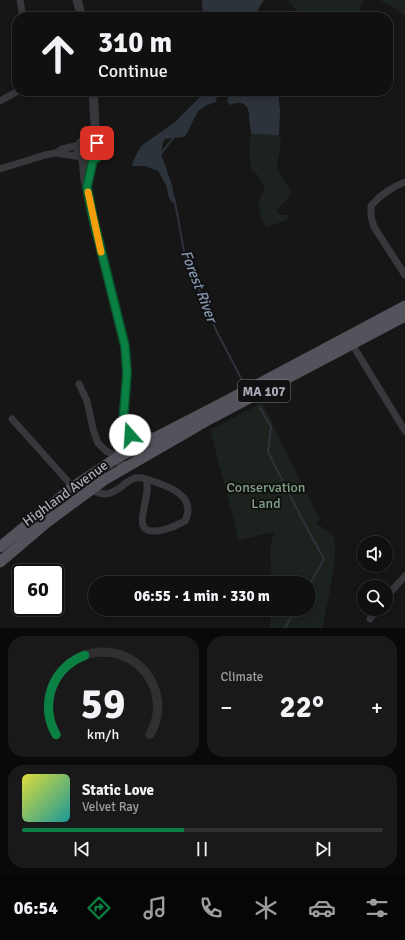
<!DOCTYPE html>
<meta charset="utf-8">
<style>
:root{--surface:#101011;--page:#19191a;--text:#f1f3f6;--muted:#9c9d9f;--line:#303031;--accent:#0b8043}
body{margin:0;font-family:Signika,sans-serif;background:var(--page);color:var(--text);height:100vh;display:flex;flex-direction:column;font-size:15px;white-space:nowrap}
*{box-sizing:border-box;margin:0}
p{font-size:13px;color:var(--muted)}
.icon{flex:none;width:22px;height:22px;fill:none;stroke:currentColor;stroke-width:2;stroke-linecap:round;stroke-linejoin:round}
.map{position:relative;height:628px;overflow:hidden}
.sheet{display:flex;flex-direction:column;gap:8px;padding:8px;background:#090909;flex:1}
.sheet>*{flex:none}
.banner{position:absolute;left:12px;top:12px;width:381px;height:84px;border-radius:16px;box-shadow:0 2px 6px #0003,0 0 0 1px var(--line);background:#101011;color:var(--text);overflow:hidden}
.fabs{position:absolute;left:357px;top:536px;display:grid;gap:8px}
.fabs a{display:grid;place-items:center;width:36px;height:36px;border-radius:50%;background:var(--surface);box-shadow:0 2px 6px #0003,0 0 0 1px var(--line);font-size:20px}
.speed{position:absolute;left:12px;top:564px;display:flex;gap:8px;font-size:20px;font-weight:700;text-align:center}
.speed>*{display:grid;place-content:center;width:52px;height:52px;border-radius:50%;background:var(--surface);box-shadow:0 2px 6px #0003,0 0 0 1px var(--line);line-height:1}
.speed .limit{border:2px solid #111;border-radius:6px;background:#fff;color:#111}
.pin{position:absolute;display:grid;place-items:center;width:34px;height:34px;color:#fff;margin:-17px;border-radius:8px;box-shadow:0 2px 6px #0006}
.me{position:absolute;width:44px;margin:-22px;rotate:341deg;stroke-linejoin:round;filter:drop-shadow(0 0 3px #0008)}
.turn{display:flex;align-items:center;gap:14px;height:84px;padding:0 20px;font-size:18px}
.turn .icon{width:52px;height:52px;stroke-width:2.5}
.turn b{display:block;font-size:28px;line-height:34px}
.big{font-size:30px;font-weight:700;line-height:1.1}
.sheet .card{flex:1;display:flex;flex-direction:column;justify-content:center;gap:6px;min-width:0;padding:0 14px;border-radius:16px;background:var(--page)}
.sheet .dial{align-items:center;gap:0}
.dial svg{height:104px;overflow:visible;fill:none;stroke:var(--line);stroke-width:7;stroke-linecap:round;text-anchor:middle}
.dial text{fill:var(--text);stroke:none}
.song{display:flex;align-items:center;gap:12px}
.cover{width:48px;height:48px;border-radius:6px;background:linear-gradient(135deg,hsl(60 70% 55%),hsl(180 70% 35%))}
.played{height:4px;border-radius:2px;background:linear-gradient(90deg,var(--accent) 45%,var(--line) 45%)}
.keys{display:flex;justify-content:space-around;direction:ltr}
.heat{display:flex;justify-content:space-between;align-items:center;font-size:22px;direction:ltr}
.sheet .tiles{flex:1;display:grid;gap:8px;grid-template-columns:1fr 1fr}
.card:last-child{grid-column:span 2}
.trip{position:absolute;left:88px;top:576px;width:228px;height:40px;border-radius:20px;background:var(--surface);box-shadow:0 2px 6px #0003,0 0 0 1px var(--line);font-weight:700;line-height:40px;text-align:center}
.tabs{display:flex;height:64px;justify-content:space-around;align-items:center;background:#060607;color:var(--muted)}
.tabs .icon{width:28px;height:28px}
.tabs .on{color:var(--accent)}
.tabs b{font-size:18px;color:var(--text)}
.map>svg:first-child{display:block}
.green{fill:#1c221e}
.water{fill:#2d333a}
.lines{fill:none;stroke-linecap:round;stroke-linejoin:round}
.stream{stroke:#2d333a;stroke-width:2}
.minor{stroke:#37373c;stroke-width:7}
.tertiary{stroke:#37373c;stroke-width:9}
.primary{stroke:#53545b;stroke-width:11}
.route-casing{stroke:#07532c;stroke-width:10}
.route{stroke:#0b8043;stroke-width:7}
.slow{stroke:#f59e0b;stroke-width:7}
.labels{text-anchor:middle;stroke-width:4;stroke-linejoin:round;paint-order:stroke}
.shield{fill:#111112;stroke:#7b7d85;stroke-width:1}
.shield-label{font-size:13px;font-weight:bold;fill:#a9abb6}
.park-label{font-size:14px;fill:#82a087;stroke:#111112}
.street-label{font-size:14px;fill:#a9abb6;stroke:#111112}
.water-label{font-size:15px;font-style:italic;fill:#8395ae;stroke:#111112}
</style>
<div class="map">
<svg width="405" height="628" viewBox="0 0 405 628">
<rect width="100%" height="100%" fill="#161617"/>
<path class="green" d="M288 0H364L361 7 359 17H299L297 12Z
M381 0H405V15C400 13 398 9 393 7 388 4 384 4 381 0Z
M251 134 279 135C285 146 275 158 278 169 280 177 291 186 290 194 290 198 280 205 277 211L280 215H288L289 217 287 220 267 227 263 223 258 203 265 187 256 173 252 171C249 163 248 143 251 134Z
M262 403 269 416 270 415 272 423 320 520 316 523C321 527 329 531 333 536 341 549 325 610 323 628H270L271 609H309V583H272L270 550 274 532 239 540 210 430Z"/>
<path class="water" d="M202 0H264L258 9V17H203Z
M206 91H218L216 102 205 106 198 111 186 135 183 137 165 139 163 142 161 154 172 185 175 202 173 203 169 198 166 185 158 171 145 166H132L134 159 141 146 175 122Z
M230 91H278L280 112 279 135 251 134C251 129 249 123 249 118 250 105 242 99 230 105L227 101Z"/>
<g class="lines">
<path class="stream" d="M159 156 174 137
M174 197 185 256 216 330 242 380
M260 408 271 427 268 452 301 517 324 559 309 585
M285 628 296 609"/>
<path class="minor" d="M20 0 23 17
M0 101 18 91
M56 153 62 149 80 145
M0 169 45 155 56 153 81 157
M405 182C391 188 381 194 371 206V216L374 227 405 275
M352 344 405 431
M79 384 87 401 93 429 98 443 106 451 118 457
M12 419 73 487
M90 490C95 492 101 494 106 494 123 492 127 473 146 479 151 494 139 515 143 525 144 529 148 531 152 531 163 532 175 526 185 521 198 494 165 485 146 479
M386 597 405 576
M370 619 377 609"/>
<path class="tertiary" d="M77 0 82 17
M93 91 95 124V141
M78 150a11 11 0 1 1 22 0a11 11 0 1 1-22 0Z
M83 159 85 180 93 218 125 346 127 373 126 388 123 423 118 457 123 469
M88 184 93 160"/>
<path class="primary" d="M123 423C127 437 138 440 152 438
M0 547 73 487 118 457 219 405 405 306
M0 562 47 522 104 480 206 421 405 316"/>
</g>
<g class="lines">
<defs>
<path id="route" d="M97 143 100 152 97 158 93 160 87 187 93 218 125 346 127 373 123 423 125 428 130 435"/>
</defs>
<use href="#route" class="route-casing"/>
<use href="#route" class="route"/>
<path class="slow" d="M88 192 101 252"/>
</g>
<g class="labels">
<rect class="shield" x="238" y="380" width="52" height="22" rx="3"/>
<g class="shield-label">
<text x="264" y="396">MA 107</text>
</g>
<g class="park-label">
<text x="266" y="492">Conservation<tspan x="266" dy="16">Land</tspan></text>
</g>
<g class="street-label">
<text transform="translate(65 493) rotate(-36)" y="5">Highland Avenue</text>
</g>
<g class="water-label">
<text transform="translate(199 286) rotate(69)" y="5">Forest River</text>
</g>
</g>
</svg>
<div class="fabs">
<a><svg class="icon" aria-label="sound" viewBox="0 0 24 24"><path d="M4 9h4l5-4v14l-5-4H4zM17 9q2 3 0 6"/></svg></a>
<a><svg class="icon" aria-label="search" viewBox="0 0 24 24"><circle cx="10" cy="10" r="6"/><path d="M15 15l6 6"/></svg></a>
</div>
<div class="speed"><div class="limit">60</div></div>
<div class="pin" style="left:97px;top:143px;background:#d93025"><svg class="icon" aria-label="arrive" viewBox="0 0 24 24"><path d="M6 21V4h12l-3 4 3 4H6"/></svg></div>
<svg class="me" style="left:130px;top:435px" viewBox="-20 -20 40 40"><circle r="19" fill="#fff"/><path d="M0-13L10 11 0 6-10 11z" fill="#0b8043"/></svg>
<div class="trip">06:55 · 1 min · 330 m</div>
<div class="banner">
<div class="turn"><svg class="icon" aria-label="ahead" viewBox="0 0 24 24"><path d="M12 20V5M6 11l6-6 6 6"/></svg><div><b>310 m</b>Continue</div></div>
</div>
</div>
<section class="sheet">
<div class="tiles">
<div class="card dial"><svg viewBox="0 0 100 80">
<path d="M14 69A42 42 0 1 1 86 69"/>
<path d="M14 69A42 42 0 0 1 36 8" stroke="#0b8043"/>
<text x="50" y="56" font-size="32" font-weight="700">59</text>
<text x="50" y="72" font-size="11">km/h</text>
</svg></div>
<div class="card"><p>Climate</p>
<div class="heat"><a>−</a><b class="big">22°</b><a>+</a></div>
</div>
<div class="card">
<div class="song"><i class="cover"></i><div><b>Static Love</b><p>Velvet Ray</p></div></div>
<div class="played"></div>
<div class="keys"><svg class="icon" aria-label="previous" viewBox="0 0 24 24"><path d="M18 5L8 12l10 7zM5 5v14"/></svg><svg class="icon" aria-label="pause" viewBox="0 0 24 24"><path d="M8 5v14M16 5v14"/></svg><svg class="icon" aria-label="next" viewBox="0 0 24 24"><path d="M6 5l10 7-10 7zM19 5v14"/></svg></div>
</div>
</div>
</section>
<nav class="tabs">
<b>06:54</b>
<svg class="icon on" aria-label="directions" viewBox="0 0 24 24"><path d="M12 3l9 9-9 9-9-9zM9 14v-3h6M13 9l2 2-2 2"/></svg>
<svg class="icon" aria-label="music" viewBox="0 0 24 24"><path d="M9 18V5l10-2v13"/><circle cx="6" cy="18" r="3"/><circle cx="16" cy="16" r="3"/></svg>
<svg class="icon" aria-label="phone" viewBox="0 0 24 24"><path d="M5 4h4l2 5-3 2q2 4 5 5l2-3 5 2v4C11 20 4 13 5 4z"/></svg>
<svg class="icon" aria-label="climate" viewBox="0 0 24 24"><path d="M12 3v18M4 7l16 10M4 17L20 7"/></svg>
<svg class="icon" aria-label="car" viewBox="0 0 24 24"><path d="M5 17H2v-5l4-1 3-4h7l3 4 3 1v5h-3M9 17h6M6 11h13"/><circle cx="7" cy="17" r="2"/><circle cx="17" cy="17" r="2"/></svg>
<svg class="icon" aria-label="filters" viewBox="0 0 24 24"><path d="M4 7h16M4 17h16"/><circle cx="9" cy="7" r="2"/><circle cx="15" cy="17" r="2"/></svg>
</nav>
